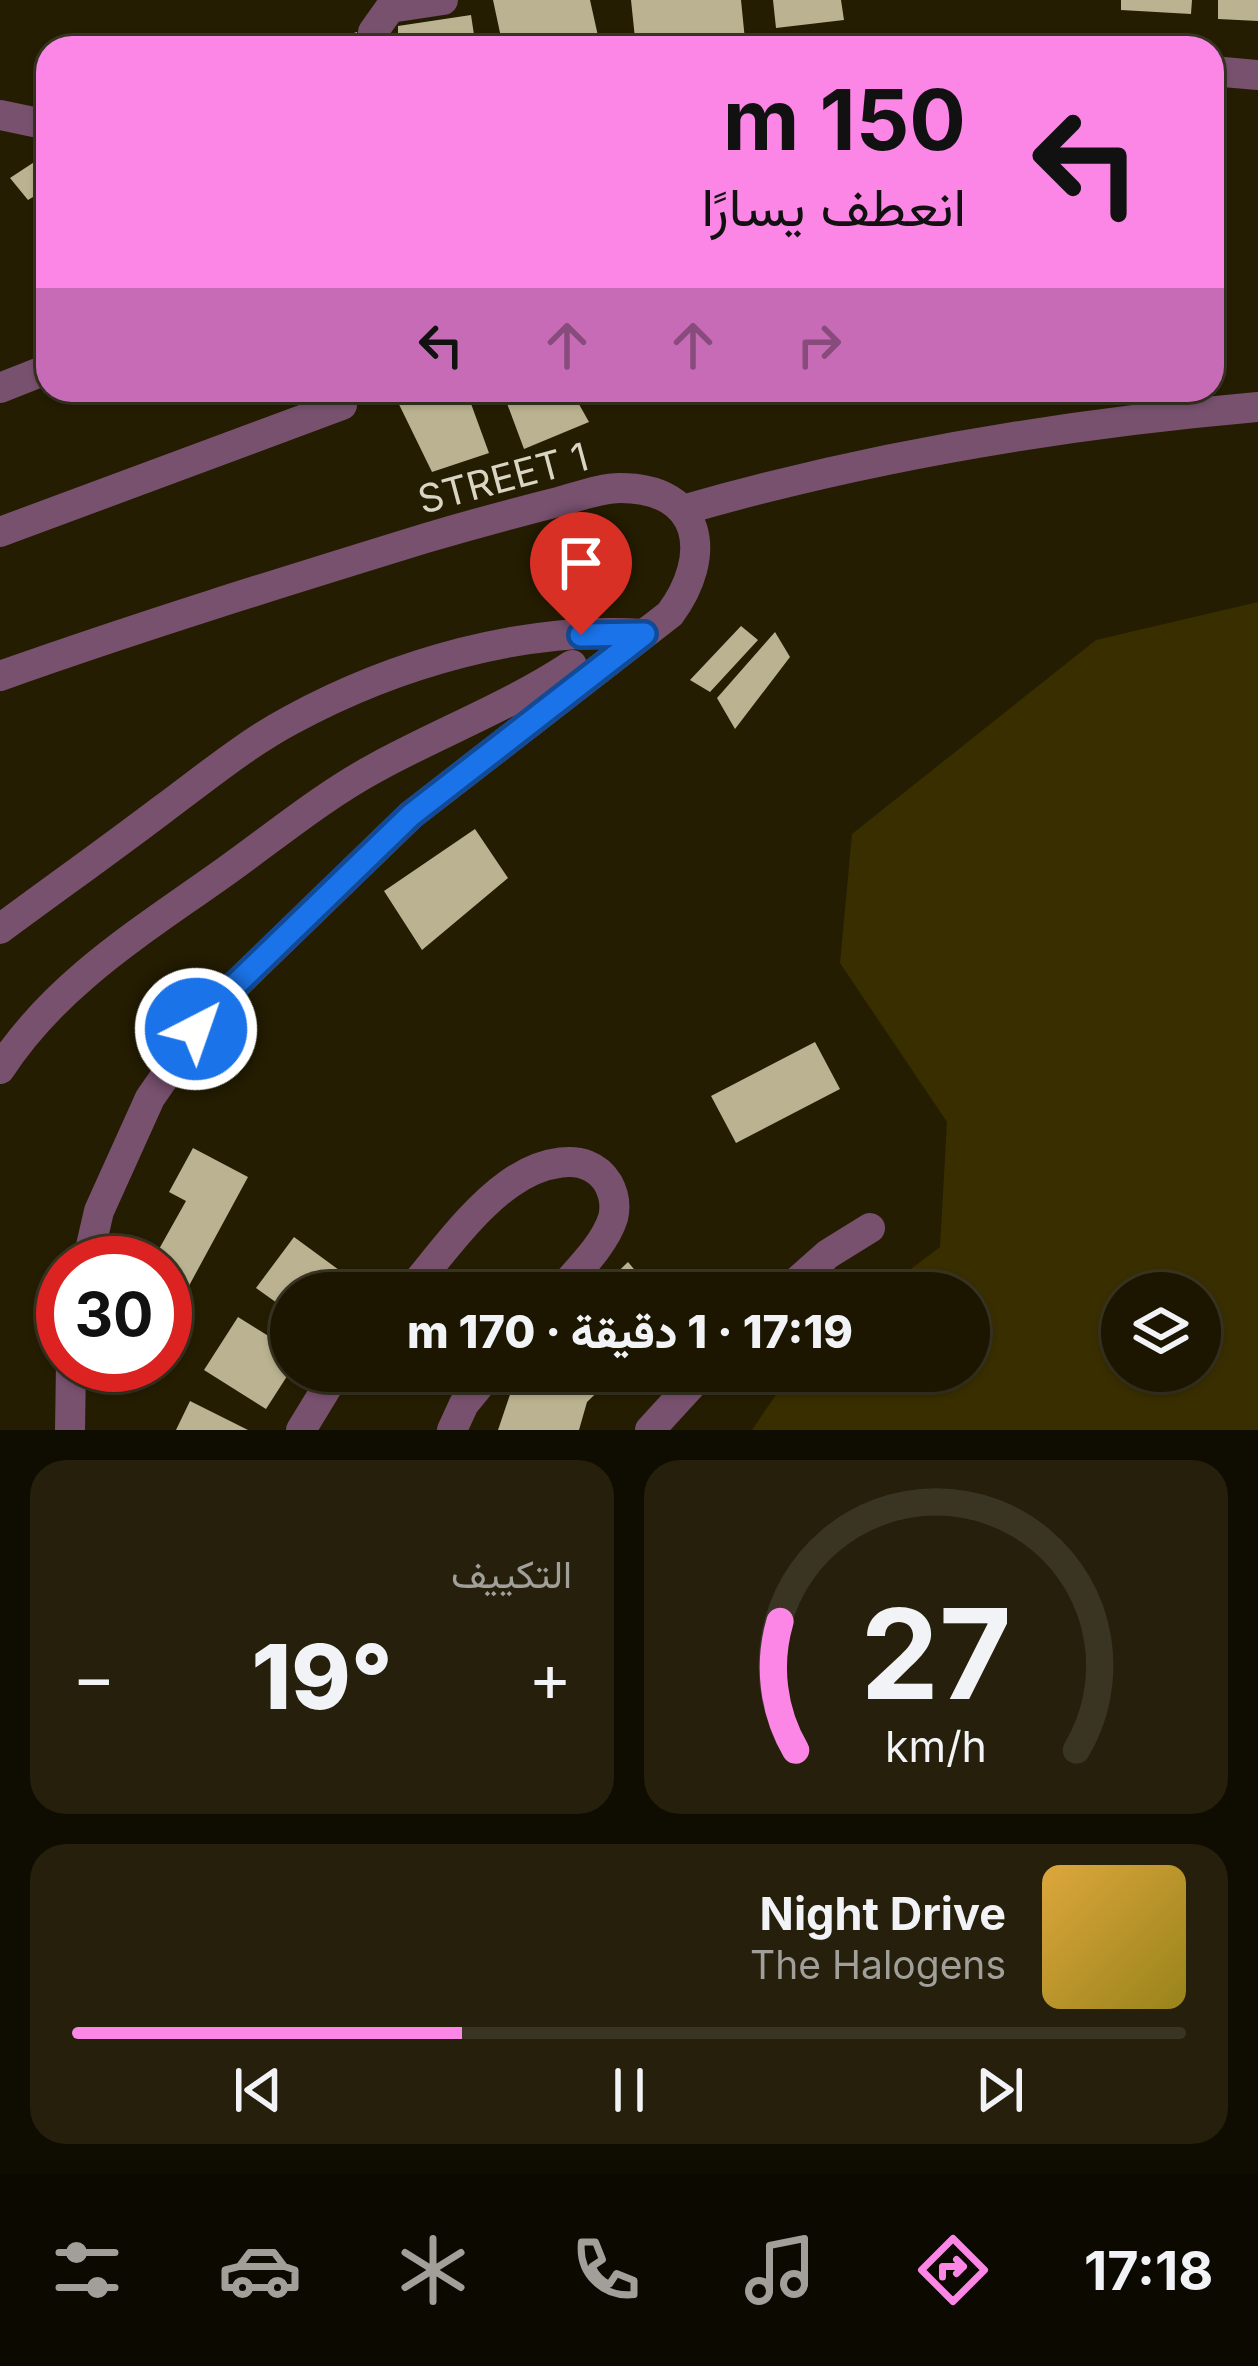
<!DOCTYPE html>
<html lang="ar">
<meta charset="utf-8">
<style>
:root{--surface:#1c1601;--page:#251f0b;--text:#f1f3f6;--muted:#a09f99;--line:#3a3523;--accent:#fb86e5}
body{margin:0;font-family:Inter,Vazirmatn,sans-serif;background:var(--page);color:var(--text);direction:rtl;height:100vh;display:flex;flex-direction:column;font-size:45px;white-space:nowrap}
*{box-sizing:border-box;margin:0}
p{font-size:39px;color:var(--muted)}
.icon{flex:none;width:66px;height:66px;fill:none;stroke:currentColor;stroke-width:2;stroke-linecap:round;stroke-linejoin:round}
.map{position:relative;height:1430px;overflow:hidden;direction:ltr}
.sheet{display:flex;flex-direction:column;gap:30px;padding:30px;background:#0f0c01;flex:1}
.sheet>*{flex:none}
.top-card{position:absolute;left:36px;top:36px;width:1188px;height:366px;border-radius:36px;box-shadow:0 3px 9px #0004,0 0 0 3px var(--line);direction:rtl;background:#fb86e5;color:#111;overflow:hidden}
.fabs{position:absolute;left:1101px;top:1272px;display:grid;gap:24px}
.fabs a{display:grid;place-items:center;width:120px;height:120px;border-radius:50%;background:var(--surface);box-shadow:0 3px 9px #0004,0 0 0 3px var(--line);font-size:60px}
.speed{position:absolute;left:36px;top:1236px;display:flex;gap:24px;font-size:60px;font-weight:700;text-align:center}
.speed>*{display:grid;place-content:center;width:156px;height:156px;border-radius:50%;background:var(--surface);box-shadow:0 3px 9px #0004,0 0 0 3px var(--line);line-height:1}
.speed .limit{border:18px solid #d22;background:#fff;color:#111}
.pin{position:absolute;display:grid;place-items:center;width:102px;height:102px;color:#fff;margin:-123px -51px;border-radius:50% 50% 50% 0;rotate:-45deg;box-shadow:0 0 12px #0007}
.pin .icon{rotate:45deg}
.me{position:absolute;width:132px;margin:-66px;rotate:41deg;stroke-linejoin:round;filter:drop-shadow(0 0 9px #0008)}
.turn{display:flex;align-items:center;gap:42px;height:252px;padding:0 60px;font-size:54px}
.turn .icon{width:156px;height:156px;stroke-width:2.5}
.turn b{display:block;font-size:84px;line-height:102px}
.lanes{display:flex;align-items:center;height:114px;padding:0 60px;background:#0003;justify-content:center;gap:60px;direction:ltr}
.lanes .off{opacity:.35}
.big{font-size:90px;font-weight:800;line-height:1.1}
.sheet .card{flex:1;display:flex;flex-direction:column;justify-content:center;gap:18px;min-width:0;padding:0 42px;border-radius:36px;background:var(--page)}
.sheet .dial{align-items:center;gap:0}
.dial svg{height:312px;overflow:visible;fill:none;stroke:var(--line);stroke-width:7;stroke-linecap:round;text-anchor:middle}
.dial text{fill:var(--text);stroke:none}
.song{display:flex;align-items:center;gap:36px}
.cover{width:144px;height:144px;border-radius:18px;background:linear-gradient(135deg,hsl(40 70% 55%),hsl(50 70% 35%))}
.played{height:12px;border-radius:6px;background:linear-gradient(90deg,var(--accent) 35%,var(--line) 35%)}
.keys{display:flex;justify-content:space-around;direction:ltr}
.heat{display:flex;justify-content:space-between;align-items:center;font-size:66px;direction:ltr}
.sheet .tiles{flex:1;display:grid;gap:30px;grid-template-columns:1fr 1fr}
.card:last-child{grid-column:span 2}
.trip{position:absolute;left:270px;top:1272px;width:720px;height:120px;border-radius:60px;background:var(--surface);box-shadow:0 3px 9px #0004,0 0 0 3px var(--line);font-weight:800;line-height:120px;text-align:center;direction:rtl}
.tab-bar{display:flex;height:192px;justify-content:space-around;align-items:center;background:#0b0900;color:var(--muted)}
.tab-bar .icon{width:84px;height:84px}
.tab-bar .current{color:var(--accent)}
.tab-bar b{font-size:54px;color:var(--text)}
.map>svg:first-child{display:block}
.green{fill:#392e00;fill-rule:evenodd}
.building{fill:#bab290}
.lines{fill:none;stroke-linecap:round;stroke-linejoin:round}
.minor{stroke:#78516f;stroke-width:30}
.route-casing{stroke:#114b97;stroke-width:30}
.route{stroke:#1a73e8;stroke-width:21}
.labels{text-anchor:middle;stroke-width:12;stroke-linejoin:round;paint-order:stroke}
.street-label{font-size:39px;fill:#d9d5c4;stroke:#251d01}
</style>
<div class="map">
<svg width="1258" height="1430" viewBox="0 0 1258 1430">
<rect width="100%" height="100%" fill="#251d01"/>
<path class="green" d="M1258 602V1430H752L792 1371H969V1293H879L940 1247 947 1122 840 963 852 834 1096 640ZM1122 1293H1200V1371H1122Z"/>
<path class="building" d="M493 0H590L598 36 577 40 579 48H556L554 38 538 41 540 48H513L512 40 502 42Z
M631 0H741L745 40 636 48Z
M773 0H841L844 20 776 28Z
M1121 0H1192L1191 14 1121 10Z
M1218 0H1258V21L1218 19Z
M471 15 476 48H398V26Z
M357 32 362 48H309V47Z
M48 153V188L28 200 10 178Z
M392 390H466L489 453 432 472Z
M502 390H571L589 422 524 449Z
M741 626 758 640 710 692 690 680Z
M775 632 790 657 735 729 717 698Z
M475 829 508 878 422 950 384 891Z
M815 1042 840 1089 736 1143 711 1096Z
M193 1148 248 1177 165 1330V1275L170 1266 154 1258 186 1201 169 1192Z
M294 1237 354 1281 345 1293H291V1313L256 1288Z
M628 1262 654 1293H596Z
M238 1317 291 1350V1370L266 1409 204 1370Z
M518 1371H619L587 1402 579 1430H498Z
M190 1401 248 1430H176Z"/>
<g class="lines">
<path class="minor" d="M377 48 373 32 390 8 443 0
M1212 71 1258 75
M0 115 48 125
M0 388 48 369
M683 510C870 456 1064 424 1258 407
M0 532 342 405
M0 676C141 626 283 582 426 538 470 525 514 513 558 502 578 497 600 488 620 488 704 488 713 556 670 614L411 815 214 1006 150 1098 99 1211 87 1263
M0 929C54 889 109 850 163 809 205 778 246 744 291 720 396 663 525 626 644 634
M0 1069C57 982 142 931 226 871 275 836 323 796 377 767 441 732 510 706 572 665
M408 1293C439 1257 470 1212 509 1184 537 1164 586 1147 608 1183 614 1194 616 1206 613 1218 604 1246 577 1271 558 1293
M784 1293 828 1254 870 1228
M70 1430 71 1365
M301 1430 337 1371
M452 1430 464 1404 491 1371
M650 1430 704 1371"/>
</g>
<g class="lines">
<defs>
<path id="route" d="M196 1029 229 991 411 815 644 634 581 635"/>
</defs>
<use href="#route" class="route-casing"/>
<use href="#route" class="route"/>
</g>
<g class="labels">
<g class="street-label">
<text transform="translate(503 478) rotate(-15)" y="14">STREET 1</text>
</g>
</g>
</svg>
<div class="fabs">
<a><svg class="icon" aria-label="layers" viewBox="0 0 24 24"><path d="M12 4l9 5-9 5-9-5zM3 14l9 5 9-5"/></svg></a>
</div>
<div class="speed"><div class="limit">30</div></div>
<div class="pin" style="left:581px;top:635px;background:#d93025"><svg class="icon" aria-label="arrive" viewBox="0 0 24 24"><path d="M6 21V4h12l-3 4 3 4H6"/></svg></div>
<svg class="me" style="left:196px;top:1029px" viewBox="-20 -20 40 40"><circle r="17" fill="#1a73e8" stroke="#fff" stroke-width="3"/><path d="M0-11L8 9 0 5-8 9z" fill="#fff"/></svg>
<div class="trip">17:19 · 1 دقيقة · 170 m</div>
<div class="top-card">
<div class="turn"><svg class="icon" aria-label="left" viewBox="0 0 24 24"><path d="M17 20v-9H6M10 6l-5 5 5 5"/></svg><div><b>150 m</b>انعطف يسارًا</div></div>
<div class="lanes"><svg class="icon" aria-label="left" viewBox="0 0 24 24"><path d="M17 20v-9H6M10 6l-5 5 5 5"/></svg><svg class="icon off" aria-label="ahead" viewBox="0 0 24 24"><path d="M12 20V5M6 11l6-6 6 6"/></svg><svg class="icon off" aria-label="ahead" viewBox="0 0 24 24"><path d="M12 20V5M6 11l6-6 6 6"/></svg><svg class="icon off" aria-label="right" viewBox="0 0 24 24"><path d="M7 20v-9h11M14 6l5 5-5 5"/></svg></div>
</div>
</div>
<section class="sheet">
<div class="tiles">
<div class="card dial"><svg viewBox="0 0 100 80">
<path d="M14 69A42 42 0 1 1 86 69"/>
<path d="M14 69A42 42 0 0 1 10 36" stroke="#fb86e5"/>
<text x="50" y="56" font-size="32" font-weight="700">27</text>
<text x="50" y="72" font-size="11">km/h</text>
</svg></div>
<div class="card"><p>التكييف</p>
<div class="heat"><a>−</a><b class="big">19°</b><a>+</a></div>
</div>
<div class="card">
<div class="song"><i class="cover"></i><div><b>Night Drive</b><p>The Halogens</p></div></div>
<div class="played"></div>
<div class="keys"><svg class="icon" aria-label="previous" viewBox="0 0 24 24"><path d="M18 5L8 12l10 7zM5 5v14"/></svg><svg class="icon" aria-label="pause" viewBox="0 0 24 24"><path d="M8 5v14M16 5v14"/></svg><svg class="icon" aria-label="next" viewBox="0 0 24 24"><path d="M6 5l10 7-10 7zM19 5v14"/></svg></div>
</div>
</div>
</section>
<nav class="tab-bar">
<b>17:18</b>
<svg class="icon current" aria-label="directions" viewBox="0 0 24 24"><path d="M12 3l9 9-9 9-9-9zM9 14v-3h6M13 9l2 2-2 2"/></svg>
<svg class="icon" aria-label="music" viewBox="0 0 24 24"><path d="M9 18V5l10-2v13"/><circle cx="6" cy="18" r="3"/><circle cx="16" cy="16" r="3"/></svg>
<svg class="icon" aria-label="phone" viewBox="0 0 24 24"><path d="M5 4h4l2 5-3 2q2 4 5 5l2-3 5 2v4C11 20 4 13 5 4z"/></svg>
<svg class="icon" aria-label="climate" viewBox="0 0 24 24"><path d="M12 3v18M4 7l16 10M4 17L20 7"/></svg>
<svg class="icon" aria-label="car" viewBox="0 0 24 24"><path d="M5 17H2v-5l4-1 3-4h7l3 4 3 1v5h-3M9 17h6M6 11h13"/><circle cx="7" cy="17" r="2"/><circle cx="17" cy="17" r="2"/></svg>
<svg class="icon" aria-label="filters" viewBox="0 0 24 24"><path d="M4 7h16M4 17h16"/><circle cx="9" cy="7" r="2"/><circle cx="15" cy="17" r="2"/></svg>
</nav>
